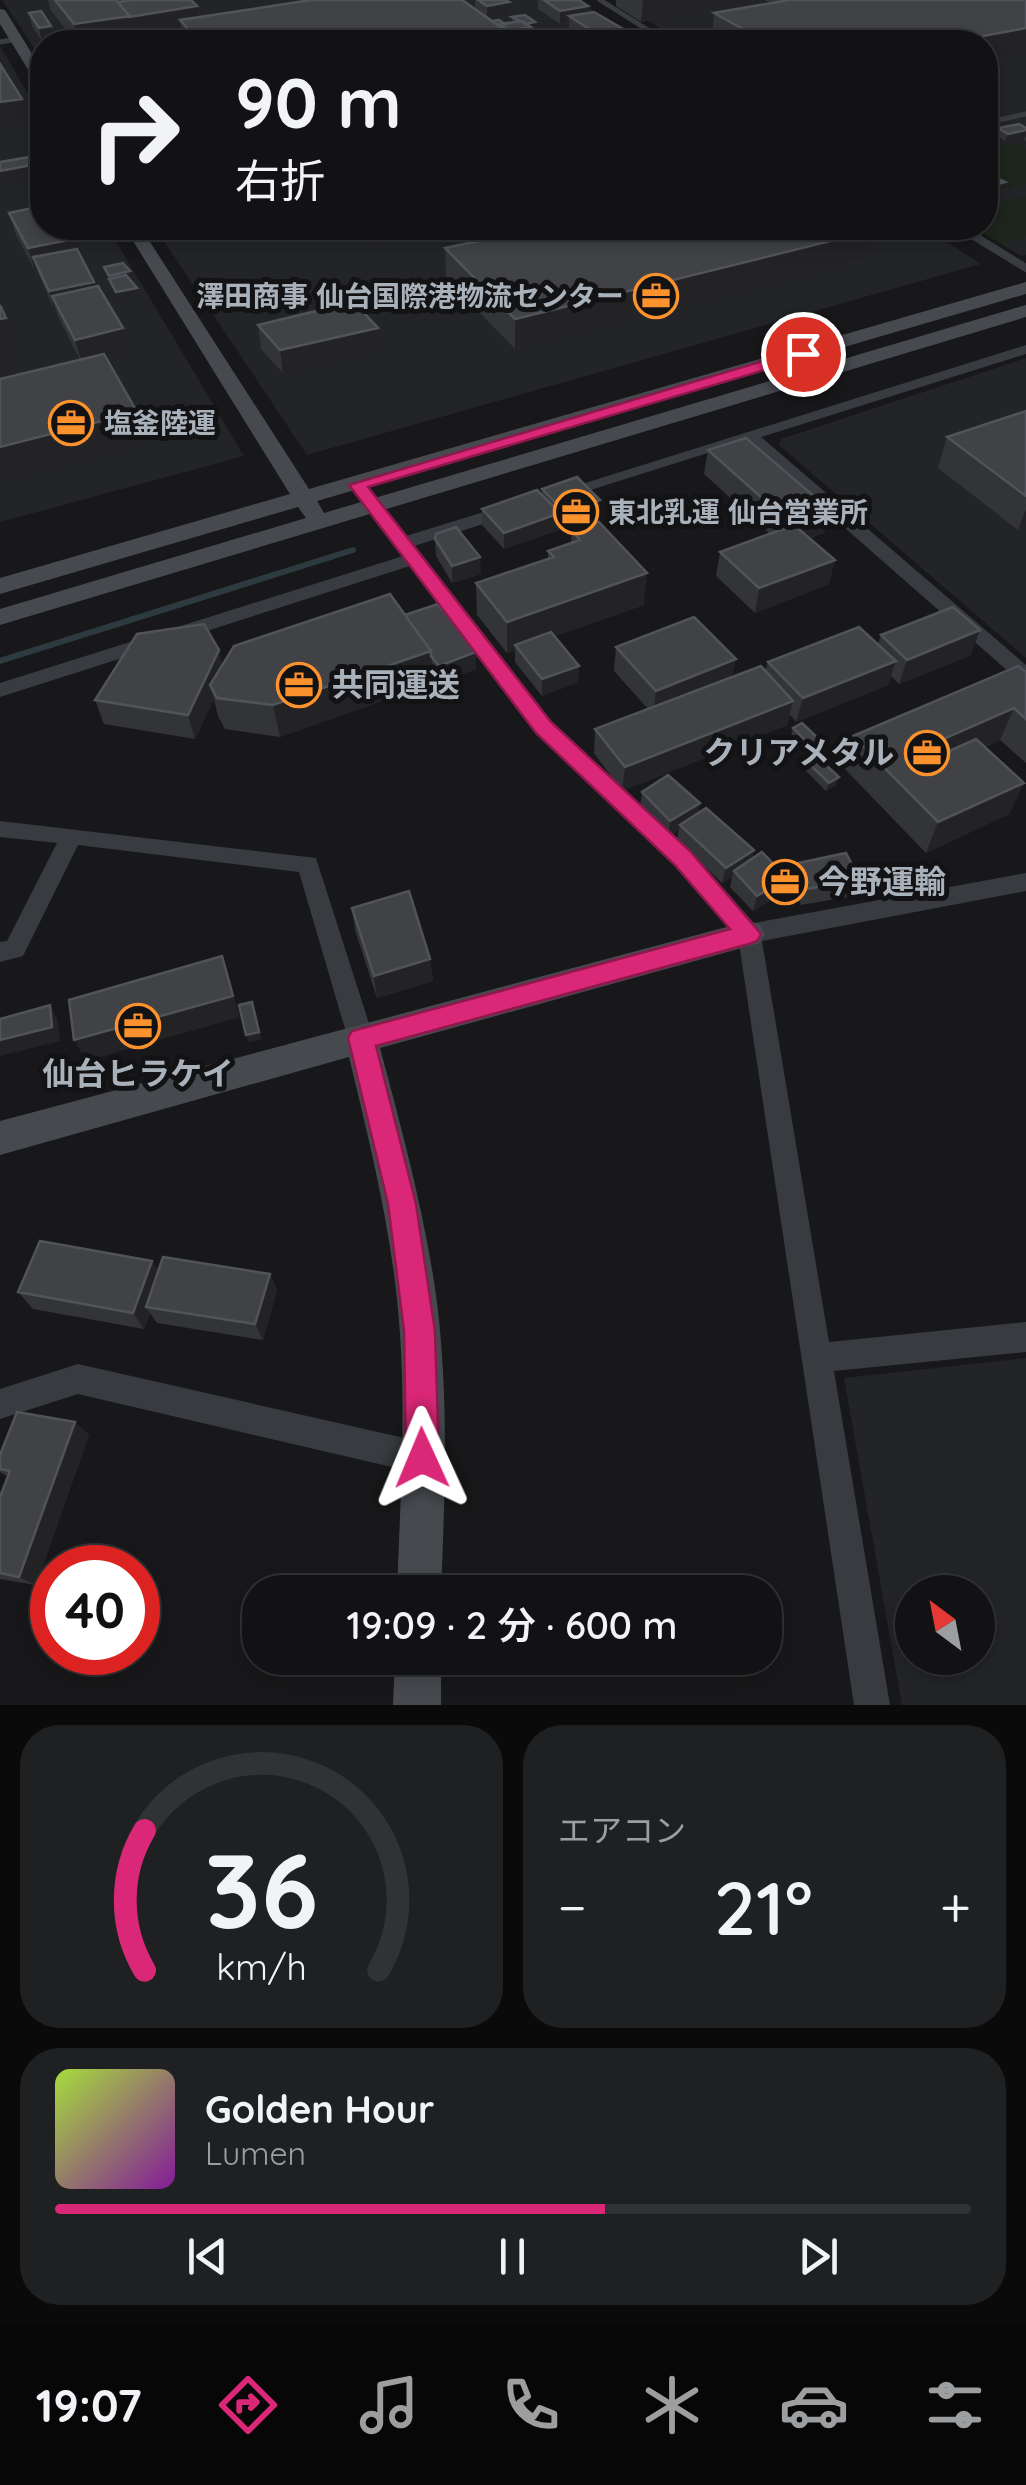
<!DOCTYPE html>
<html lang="ja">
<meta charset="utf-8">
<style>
:root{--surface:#121214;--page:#1f2022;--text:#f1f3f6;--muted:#9c9ea0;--line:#313234;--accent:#db2777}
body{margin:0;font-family:Quicksand,"Noto Sans JP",sans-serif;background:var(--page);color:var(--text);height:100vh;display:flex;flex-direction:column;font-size:38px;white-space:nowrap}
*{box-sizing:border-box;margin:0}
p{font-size:32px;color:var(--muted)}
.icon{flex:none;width:55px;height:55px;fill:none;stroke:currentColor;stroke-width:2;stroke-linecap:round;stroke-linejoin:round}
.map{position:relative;height:1705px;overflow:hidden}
.drawer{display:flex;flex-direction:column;gap:20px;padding:20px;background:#0a0a0b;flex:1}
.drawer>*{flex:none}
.guide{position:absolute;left:30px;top:30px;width:968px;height:210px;border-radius:40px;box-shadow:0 5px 15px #0003,0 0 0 2px var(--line);background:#121214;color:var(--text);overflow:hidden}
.needle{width:65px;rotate:328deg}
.fabs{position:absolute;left:895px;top:1575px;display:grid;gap:20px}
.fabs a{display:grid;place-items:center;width:100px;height:100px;border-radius:50%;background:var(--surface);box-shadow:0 5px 15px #0003,0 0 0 2px var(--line);font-size:50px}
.speed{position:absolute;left:30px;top:1545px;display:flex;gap:20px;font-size:50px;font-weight:700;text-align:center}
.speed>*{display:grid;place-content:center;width:130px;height:130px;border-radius:50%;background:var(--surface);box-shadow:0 5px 15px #0003,0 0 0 2px var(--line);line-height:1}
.speed .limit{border:15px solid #d22;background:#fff;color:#111}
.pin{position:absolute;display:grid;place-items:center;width:85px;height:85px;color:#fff;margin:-42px;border:5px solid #fff;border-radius:50%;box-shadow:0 2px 10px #0007}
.me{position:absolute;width:110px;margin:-55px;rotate:359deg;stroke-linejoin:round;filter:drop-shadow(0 0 8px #0008)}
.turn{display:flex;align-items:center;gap:35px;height:210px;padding:0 40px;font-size:45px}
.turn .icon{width:130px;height:130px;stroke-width:2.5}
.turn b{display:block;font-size:70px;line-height:85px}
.big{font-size:75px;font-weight:600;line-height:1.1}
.drawer .tile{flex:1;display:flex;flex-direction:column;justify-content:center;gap:15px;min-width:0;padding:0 35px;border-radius:40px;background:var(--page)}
.drawer .dial{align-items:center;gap:0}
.dial svg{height:260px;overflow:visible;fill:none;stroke:var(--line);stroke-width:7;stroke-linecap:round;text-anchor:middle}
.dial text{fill:var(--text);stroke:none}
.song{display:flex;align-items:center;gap:30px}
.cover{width:120px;height:120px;border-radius:15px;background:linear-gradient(135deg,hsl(80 70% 55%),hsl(290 70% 35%))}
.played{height:10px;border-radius:5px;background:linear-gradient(90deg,var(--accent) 60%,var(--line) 60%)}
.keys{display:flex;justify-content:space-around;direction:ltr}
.heat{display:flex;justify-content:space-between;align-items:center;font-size:55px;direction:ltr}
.drawer .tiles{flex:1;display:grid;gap:20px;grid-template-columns:1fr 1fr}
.tile:last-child{grid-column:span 2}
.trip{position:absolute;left:242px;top:1575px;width:540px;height:100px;border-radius:40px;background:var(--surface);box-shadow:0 5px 15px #0003,0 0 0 2px var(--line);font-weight:600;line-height:100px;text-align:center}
.menu{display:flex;height:160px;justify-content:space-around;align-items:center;background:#070708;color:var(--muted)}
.menu .icon{width:70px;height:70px}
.menu .on{color:var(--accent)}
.menu b{font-size:45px;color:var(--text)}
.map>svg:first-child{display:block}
.built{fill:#232427;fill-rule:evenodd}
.green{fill:#1d251d}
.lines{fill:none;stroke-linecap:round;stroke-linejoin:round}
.stream{stroke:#2d3a3f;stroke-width:6}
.lane-far1{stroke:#383b3f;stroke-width:5}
.lane{stroke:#383b3f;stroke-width:8}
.street{fill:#383b3f;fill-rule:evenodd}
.secondary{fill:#464a4f;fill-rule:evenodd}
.wall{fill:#333438}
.shaded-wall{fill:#232326}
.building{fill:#404246;stroke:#505358;stroke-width:2.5}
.route{fill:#db2777;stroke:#8e194d;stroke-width:2.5}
.labels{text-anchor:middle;stroke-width:10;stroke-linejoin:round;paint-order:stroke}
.far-poi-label{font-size:28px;font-weight:bold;fill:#a9b1ba;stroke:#131315;text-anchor:start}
.poi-label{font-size:32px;font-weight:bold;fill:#a9b1ba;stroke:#131315;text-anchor:start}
</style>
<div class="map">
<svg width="1026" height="1705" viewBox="0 0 1026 1705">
<rect width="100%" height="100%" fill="#18181a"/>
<path class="built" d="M2 0H577L642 42H42V60Z
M615 0H1000L1026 12V255L1021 256 975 228H985V42H682Z
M0 46 42 118V228H108L244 456 0 522Z
M155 228H925L981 264 307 455Z
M1026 358V658L779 445 781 439Z
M1026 1358V1705H902L844 1378ZM978 1592V1658H912V1592Z"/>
<path class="green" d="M1016 143 1026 148V184L1004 189 985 178V149Z
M1026 196V237L1002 244 975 228H985V201L991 205Z"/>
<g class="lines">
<path class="stream" d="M0 661 353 550"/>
<path class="lane-far1" d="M600 0 667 42
M0 42 18 39
M985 123 1026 114"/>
<path class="lane" d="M961 228 1026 268"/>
<path class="street" d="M1026 345V354L761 437 1026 665V683L1019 681 746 441 565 498H553L550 494Z
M358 480 364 481 406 536 503 506H515V514L414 546 550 722 690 851 754 923 1026 873V891L762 941 829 1342 1026 1322V1352L834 1371 890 1705H854L738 937 674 863 536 732 410 566 0 697V683L403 556 350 485Z
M0 821 316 858 374 1039 370 1047 361 1050 352 1047 348 1039 299 872 78 845 23 956 0 962V942L7 941 57 843 0 837Z
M78 1364 422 1442 433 1447 438 1458 433 1469 422 1474 78 1394 0 1419V1389Z"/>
<path class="secondary" d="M0 9 5 10 42 70V85L37 84 0 24Z
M125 228H141L309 489 1026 282V294L317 501 324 513 1026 305V317L0 625V609L306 518 298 507 0 594V578L290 494Z
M749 921 760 925 765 934 760 943 380 1048C402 1130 424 1211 436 1295 449 1392 445 1494 441 1592H397C400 1506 406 1420 400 1334 394 1240 371 1148 349 1057L0 1155V1121Z
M395 1658H441V1705H393Z"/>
</g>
<path class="wall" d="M48 0H116L118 2 197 6 199 17 475 9V0H505L509 15 488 19 492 21 505 24 512 22V17L535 29 531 30V41L522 42H184L181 28 134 36 135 41 124 42H75L50 9Z
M538 0H579L588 6V13L642 42H589L569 29V22L560 24 538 9Z
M616 0H753L752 3 641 22 616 6Z
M764 0H1026V52L985 60V42H719L712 38 714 13 770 3Z
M29 13 51 26 54 39 42 41 32 26Z
M998 128H1026V141L1024 140 1026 136 1005 141 996 135Z
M9 213 76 249 95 286 123 328 129 352 106 357 137 412 145 443 0 481V305L16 348 5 350 13 375 80 360 57 314H56L37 270 35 271 16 235Z
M359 228H450L374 244Z
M541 228H869L865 260 515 349 446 278 445 248Z
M258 325 378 328 380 351 283 373 261 349Z
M1026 411V527L1018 530 938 468 947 437Z
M708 450 829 509 824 533 810 538 829 584 755 613 716 576 720 552 770 534 704 474Z
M542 489 599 516 564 529 559 524V530L504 549 482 525V509L542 495Z
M572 531 644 605 555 636 579 666 578 682 542 696 515 662V650L507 653 477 615 476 583 548 559V551L571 543Z
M435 539 481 574 452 583 436 556Z
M405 615 476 652V669L440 682 432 672 433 683 280 737 225 729 218 716 214 699 195 739 104 724 95 700Z
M881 635 971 655 899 684 891 676 888 685 796 722 790 715 787 725 622 791 594 753 595 729 648 709 614 671 616 647 732 677 765 671 768 662 878 644Z
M1026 672V763L1000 740 985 747 1024 783 1009 814 926 853 843 767 853 736 993 677 994 675Z
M793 728 824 744 821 752 812 758 791 736Z
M806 761 836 785 826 791 804 769Z
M642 792 700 803 698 813 754 850 752 859 787 878 783 893 753 911 730 887 732 877 722 883 677 840 679 830 668 837 640 808Z
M794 864 860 880 854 896 801 905 790 880Z
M352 908 430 959 433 981 377 998 355 930Z
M152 1261 158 1271 270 1274 277 1290 263 1340 157 1323 150 1313 144 1329 33 1309 18 1292Z
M75 1422 89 1435 36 1585 0 1579V1497L8 1477 0 1472V1455Z"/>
<path class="shaded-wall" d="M643 0H752V3L641 22Z
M509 2V15L487 19V6Z
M197 6 200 25 180 20 181 28 134 36 135 41 124 42H78L74 24Z
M588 6V19L569 16V22L560 24V11Z
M535 22V29L531 30V41L510 42V31L523 25Z
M51 26 54 39 42 41 39 28Z
M1026 28V52L985 60V42H951Z
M623 29 622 42 600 36 599 42H596L597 34Z
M22 99 28 119 0 124V102Z
M1026 130V136L1005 141 1008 134Z
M42 163V179L0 186V171Z
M1005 182 1003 190 986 194 988 187Z
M373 228H450L374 244Z
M853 228H869L868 232 871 231 865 260 515 349V319Z
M73 239 80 261 33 257 37 270 35 271 28 248Z
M94 282 100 305 52 296 57 314H56L49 291Z
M137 288 139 296 118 300 116 292Z
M6 318 16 348 5 350 14 378 0 381V319Z
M123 328 129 352 82 363 75 340Z
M378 328 380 351 283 373 280 350Z
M137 412 145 443 0 481V447Z
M600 500 599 516 564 529V512Z
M829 509 824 533 785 547 790 523Z
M1026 509V527L1018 530Z
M560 513 559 530 504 549V533Z
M480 557 481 574 452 583V566Z
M835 560 829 584 755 613 759 588Z
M647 573 644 605 518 649 515 645V650L507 653V622Z
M980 630 971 655 899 684 907 660Z
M219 650 225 674 210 685 214 699 195 739 188 715Z
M431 651 433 683 280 737 273 705Z
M476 652V669L440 682 439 666Z
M736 659 731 683 653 715 656 691Z
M896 661 888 685 796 722 803 698Z
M579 666 578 682 542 696V679Z
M793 701 787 725 622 791 625 767Z
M1014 708 1000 740 913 778 925 747Z
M824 744 821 752 812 758 814 749Z
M839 777 836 785 826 791 829 783Z
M1024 783 1009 814 926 853 938 822Z
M700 803 697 819 680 825 679 830 668 837 670 821Z
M754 850 750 866 734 871 732 877 722 883 726 868Z
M787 878 783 893 753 911 757 896Z
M222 956 240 1017 86 1061 74 1040Z
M430 959 433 981 377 998 374 976Z
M50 1005 58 1020 60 1041 0 1056V1040Z
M254 1010 262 1039 249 1043 246 1035Z
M152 1261 163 1278 146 1307 150 1313 144 1329 133 1313Z
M270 1274 277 1290 263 1340 255 1324Z
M75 1422 89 1435 36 1585 19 1577Z"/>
<path class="building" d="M55 0H116L130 16 74 24Z
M132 0H191L197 6 130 17 118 2Z
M311 0H462L522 42H200L180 20Z
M478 0H505L509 2 487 6Z
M544 0H579L588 6 560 11Z
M789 0H1026V28L951 42H766L714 13Z
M41 11 51 26 39 28 29 13Z
M594 12 623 29 597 34 569 16Z
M525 15 535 22 526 24 512 17Z
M499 20 505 24H500V27L492 21Z
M522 21 531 27 510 31 500 24Z
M625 32 642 42H609L600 36Z
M0 64 22 99 0 102Z
M1019 124 1026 128V130L1008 134 998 128Z
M41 155 42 163 0 171V162Z
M998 179 1005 182 988 187 985 185V182Z
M42 206V228H67L73 239 28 248 9 213Z
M541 228H867L871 231 515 319 445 248Z
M77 249 94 282 49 291 33 257Z
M123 263 130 271 109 276 104 267Z
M126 275 137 288 116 292 109 279Z
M98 286 123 328 75 340 52 296Z
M354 302 378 328 280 350 258 325Z
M0 305 6 318 0 319Z
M104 354 137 412 0 447V379Z
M1026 411V496L947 437Z
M746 438 829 509 790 523 708 450Z
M577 477 600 500 564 512 542 489Z
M537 490 560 513 504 533 482 509Z
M599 522 647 573 507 622 476 583 554 557 548 551 580 540 572 531Z
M794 525 835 560 759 588 720 552Z
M456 527 480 557 452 566 435 539 436 534Z
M390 594 431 651 273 705 217 698 210 685 234 646Z
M438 604 476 652 439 666 431 656V651L405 615Z
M953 607 980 630 907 660 881 635Z
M694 617 736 659 656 691 616 647Z
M204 624 219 650 188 715 95 700 137 634Z
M859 627 896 661 803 698 768 662Z
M551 632 579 666 542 679 515 645Z
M761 666 793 701 625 767 595 729Z
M1018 666 1026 672V719L1014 708 925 747 936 757 976 739 1024 783 938 822 853 736Z
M802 723 824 744 814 749 793 728Z
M816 756 839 777 829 783 806 761Z
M668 775 700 803 670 821 642 792Z
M706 808 754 850 726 868 680 825Z
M762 852 787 878 757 896 734 871Z
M846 853 860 880 806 889 794 864Z
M409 891 430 959 374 976 352 908Z
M222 956 233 996 74 1040 69 1000Z
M252 1002 259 1032 246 1035 239 1005Z
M50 1005 52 1027 0 1040V1019Z
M40 1241 152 1261 133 1313 18 1292Z
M163 1257 270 1274 255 1324 146 1307Z
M17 1412 75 1422 19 1577 0 1573V1497L10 1471 0 1469V1455Z"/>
<path class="route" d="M803 349 811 354 809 357 368 487 551 722 690 851 761 934 757 941 749 944 376 1046 416 1204 435 1331 439 1458 434 1469 422 1474 411 1469 406 1458 404 1331 388 1204 348 1038 352 1031 730 929 674 864 536 733 349 485Z"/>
<defs>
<symbol id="office-ring" viewBox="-11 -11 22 22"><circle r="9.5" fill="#131315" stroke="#fc922d" stroke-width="1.5"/><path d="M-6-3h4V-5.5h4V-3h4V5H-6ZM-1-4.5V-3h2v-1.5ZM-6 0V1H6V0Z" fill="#fc922d"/></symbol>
</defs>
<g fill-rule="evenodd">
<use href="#office-ring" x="631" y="271" width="50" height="50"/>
<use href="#office-ring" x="46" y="398" width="50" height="50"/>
<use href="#office-ring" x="551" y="487" width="50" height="50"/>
<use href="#office-ring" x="274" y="660" width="50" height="50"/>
<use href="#office-ring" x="902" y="728" width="50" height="50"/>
<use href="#office-ring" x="760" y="857" width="50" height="50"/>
<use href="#office-ring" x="113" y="1001" width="50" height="50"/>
</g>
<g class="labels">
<g class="far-poi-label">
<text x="624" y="306" text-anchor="end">澤田商事 仙台国際港物流センター</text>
<text x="104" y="433">塩釜陸運</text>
<text x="608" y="522">東北乳運 仙台営業所</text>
</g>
<g class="poi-label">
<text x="332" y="696">共同運送</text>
<text x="894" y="764" text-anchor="end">クリアメタル</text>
<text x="818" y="893">今野運輸</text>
<text x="138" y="1085" text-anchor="middle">仙台ヒラケイ</text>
</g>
</g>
</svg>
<div class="fabs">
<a><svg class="needle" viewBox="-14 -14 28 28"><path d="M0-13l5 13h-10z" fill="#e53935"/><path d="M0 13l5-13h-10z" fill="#9c9ea0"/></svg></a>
</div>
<div class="speed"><div class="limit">40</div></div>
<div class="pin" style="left:803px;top:354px;background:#d93025"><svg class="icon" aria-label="arrive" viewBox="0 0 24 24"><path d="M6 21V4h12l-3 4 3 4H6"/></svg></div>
<svg class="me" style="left:422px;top:1458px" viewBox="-20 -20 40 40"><path d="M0-17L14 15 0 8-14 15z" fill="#db2777" stroke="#fff" stroke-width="4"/></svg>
<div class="trip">19:09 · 2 分 · 600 m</div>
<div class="guide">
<div class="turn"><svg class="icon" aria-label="right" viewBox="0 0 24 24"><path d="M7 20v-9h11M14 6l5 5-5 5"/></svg><div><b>90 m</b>右折</div></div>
</div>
</div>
<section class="drawer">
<div class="tiles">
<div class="tile dial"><svg viewBox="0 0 100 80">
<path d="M14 69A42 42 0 1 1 86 69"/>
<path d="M14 69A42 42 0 0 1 14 26" stroke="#db2777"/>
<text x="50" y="56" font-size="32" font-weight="700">36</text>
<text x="50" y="72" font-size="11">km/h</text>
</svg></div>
<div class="tile"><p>エアコン</p>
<div class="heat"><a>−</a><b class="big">21°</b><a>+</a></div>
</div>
<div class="tile">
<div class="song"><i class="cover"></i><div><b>Golden Hour</b><p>Lumen</p></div></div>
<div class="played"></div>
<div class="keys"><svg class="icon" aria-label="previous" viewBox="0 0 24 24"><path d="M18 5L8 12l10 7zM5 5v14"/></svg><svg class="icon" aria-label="pause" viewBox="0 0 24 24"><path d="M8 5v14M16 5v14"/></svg><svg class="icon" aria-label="next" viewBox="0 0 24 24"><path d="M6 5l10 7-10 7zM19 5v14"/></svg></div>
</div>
</div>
</section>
<nav class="menu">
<b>19:07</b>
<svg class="icon on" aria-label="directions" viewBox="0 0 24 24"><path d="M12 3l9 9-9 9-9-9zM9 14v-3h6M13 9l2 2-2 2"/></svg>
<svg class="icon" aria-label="music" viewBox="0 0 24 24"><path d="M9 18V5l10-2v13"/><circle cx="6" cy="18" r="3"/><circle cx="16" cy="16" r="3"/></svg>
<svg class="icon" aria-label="phone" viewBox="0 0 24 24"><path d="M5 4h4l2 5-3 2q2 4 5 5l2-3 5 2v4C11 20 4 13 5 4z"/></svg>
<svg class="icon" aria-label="climate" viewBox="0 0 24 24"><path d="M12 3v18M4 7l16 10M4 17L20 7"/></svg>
<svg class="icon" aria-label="car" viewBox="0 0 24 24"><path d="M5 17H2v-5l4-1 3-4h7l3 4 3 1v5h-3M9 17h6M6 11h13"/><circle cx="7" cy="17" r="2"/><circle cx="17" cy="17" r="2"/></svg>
<svg class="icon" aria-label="filters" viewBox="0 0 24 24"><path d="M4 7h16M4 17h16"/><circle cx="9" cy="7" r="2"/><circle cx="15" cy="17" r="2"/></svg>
</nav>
